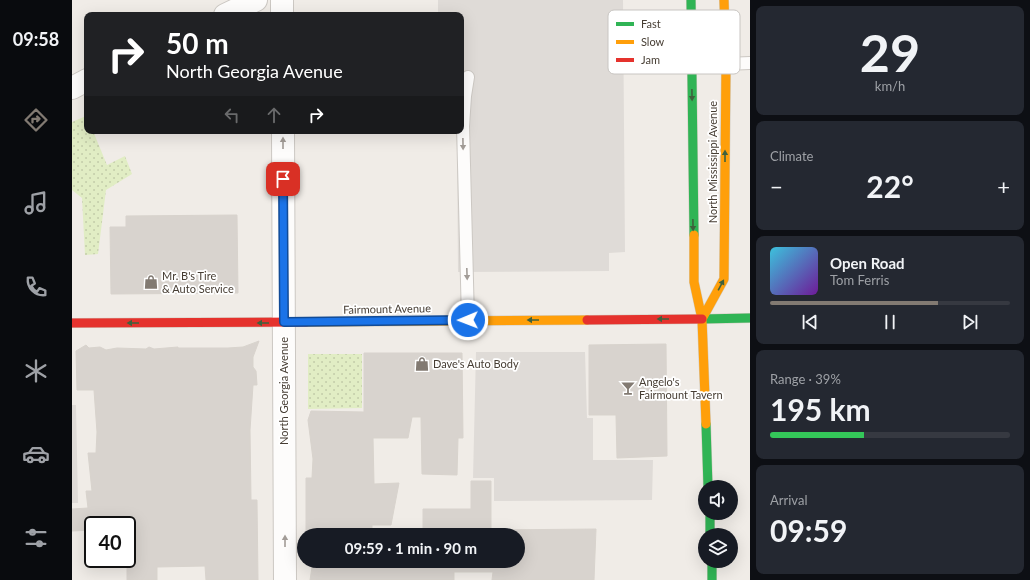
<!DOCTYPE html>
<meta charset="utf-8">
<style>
:root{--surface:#171b24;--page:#242831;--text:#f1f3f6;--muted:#9ea1a6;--line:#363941;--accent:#827a72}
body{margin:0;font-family:Lato,sans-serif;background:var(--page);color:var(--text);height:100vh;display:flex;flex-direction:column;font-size:15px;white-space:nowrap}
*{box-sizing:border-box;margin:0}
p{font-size:13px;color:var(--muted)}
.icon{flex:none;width:22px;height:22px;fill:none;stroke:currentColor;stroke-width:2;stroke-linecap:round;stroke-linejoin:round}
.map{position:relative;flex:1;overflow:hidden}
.side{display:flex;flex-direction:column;gap:6px;padding:6px;background:#0d0f14;width:280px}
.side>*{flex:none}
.guide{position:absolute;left:12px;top:12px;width:380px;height:122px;border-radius:8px;box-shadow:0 4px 16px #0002;background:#202124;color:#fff;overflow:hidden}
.buttons{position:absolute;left:626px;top:480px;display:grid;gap:8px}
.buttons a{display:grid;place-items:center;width:40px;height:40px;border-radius:50%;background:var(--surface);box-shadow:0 4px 16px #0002;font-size:20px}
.speed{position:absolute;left:12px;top:516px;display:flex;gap:8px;font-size:20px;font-weight:700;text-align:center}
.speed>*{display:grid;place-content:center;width:52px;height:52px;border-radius:50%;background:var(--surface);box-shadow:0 4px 16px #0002;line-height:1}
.speed .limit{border:2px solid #111;border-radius:6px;background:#fff;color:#111}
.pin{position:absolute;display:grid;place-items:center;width:34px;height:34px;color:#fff;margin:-17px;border-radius:8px;box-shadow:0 2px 6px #0006}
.me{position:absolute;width:44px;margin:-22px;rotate:269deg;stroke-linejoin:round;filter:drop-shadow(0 0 3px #0008)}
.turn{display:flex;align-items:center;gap:14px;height:84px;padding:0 16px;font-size:18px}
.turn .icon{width:52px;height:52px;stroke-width:2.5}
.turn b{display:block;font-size:28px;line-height:34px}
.lanes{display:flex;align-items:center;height:38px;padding:0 16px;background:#0003;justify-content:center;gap:20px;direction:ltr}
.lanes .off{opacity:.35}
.big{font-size:30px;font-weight:700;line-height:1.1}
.side .tile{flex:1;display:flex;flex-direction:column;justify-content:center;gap:6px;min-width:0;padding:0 14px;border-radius:8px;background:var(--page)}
.side .dial{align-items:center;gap:0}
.dial b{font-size:52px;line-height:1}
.song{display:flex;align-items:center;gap:12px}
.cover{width:48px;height:48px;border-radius:6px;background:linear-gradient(135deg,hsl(190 70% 55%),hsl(280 70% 35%))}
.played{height:4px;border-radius:2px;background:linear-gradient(90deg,var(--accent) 70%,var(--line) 70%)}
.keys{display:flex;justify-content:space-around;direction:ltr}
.heat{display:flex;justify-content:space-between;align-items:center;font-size:22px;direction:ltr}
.charge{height:6px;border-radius:3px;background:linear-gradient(90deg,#34c759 39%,var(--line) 0)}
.trip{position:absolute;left:225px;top:528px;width:228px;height:40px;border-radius:20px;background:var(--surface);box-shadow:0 4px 16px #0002;font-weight:700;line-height:40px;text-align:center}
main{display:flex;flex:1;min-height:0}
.tabs{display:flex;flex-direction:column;width:72px;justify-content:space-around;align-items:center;background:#090b0e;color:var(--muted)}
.tabs .icon{width:28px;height:28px}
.tabs .current{color:var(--accent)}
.tabs b{font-size:18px;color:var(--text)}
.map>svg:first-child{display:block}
.green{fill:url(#green-dots)}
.parking{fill:#dfdbd7}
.building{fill:#d8d3ce;stroke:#d8d3cd}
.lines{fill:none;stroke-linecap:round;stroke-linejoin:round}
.lane-casing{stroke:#ccc8c3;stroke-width:14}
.street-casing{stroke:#ccc8c3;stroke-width:24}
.fast-casing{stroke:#d1cabe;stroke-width:10}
.slow-casing{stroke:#d1cabe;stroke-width:10}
.jam-casing{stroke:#d1cabe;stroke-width:10}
.lane{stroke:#fdfcfb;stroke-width:12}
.street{stroke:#fdfcfb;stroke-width:22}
.fast{stroke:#30b455;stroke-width:9}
.slow{stroke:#ff9f0a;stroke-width:9}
.jam{stroke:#e5322d;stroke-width:9}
.oneway{fill:#3f613d}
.oneway2{fill:#a29c97}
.route-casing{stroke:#114b97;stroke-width:10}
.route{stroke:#1a73e8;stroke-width:7}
.labels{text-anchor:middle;stroke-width:3.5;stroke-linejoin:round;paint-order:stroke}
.street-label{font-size:11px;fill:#463d33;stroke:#fff}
.poi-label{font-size:11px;fill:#463d33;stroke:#fff;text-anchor:start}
.key{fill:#fff;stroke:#c8c5c2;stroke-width:1}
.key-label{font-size:11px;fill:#463d33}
</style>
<main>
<nav class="tabs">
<b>09:58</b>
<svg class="icon current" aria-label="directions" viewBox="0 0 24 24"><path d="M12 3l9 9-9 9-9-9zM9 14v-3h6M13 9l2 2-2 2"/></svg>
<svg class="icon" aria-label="music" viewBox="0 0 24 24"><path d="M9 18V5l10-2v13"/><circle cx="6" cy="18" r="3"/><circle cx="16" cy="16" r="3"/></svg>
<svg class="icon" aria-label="phone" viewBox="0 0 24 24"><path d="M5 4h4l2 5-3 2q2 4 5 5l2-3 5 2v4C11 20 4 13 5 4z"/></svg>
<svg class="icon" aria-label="climate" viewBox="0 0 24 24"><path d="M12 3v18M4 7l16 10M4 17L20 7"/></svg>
<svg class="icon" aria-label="car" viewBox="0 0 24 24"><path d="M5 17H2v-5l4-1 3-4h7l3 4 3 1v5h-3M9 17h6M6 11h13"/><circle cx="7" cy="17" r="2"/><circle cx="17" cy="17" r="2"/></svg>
<svg class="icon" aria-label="filters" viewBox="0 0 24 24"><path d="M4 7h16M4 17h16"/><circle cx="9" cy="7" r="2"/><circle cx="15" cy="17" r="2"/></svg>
</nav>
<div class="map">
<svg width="678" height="580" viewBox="0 0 678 580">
<defs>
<pattern id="green-dots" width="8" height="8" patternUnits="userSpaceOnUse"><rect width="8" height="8" fill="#e1edc4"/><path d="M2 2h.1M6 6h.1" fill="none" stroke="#c2cca9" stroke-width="1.8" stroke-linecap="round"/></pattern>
</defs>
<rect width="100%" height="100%" fill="#f0ece7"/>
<path class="green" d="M14 116 15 131H21L35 165 53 156 60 174 34 190 26 254 13 255 10 198 0 190V122Z
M236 354H290V408L236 409Z"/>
<path class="parking" d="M366 0H551L553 252 537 253V271L386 272 385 131H389V15H366Z
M404 352H513L515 418H521V460H581L580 500 422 501V478H401Z
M0 405H4L6 503H0Z"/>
<path class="building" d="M165 215 166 293 39 294 38 227H54V216Z
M187 341 181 357V367L184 371 185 385H181L178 430 179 500H185L186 580H134L133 566 85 567V580H55V525H21V530L0 531V509L16 508 14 491H20L16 453H24L25 432 22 390H5L4 351 14 345 17 348 28 347 34 350 45 348 74 349 77 347 82 349 106 347V348H156L171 347Z
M594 344 595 456 545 458 544 415H517V345Z
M292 353H390L391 438H386L385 475 350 474 349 417H340L336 438H301L302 484 327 483 319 525H300V535H234V478H240L241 459 236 420 239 411 292 412Z
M399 481H419V530L524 529 522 580H420L421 572H382V580H238L241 561H446V535H351V509H399Z"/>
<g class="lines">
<defs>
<path id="lane" d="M654 64 678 63
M396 320 391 126 393 96 396 77"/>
<path id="street" d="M210 0V15
M153 15 184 0
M0 88 15 80
M211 131 213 580"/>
<path id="fast" d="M619 0 622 235
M630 319 678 318
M634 424 636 487
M638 513V535
M640 561V580"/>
<path id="slow" d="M622 235V282L630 319 634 424
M630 319 652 279 654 64 652 0
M234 322 515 320"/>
<path id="jam" d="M515 320 630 319
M0 323 234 322"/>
</defs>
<use href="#lane" class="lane-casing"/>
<use href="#street" class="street-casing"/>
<use href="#fast" class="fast-casing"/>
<use href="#slow" class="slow-casing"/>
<use href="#jam" class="jam-casing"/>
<use href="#lane" class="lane"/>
<use href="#street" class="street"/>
<use href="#fast" class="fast"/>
<use href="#slow" class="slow"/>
<use href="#jam" class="jam"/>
</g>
<defs><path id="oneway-solid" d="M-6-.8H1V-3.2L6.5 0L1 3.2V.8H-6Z"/></defs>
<g class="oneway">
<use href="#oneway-solid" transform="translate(620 95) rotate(89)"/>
<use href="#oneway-solid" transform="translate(653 156) rotate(-90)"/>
<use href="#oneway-solid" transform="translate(621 225) rotate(89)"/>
<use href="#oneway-solid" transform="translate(649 285) rotate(-62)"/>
<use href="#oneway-solid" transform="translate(591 319) rotate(180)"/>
<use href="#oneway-solid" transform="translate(461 320) rotate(180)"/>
<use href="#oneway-solid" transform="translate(61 323) rotate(180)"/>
<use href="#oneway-solid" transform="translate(191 323) rotate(180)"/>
</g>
<g class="oneway2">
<use href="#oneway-solid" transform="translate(211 143) rotate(-90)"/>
<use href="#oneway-solid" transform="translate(391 144) rotate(89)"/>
<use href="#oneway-solid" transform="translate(395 274) rotate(88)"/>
<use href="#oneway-solid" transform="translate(213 541) rotate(-90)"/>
</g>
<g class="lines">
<defs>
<path id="route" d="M211 179 212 322 396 320"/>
</defs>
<use href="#route" class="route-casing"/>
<use href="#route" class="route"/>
</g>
<defs>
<symbol id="shop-bare" viewBox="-9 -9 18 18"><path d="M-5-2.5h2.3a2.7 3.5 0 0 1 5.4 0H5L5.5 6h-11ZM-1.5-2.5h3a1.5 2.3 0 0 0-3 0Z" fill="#827a72" stroke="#fff" stroke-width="2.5" paint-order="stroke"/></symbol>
<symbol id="bar-bare" viewBox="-9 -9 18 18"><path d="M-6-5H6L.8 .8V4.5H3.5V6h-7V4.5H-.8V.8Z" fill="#827a72" stroke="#fff" stroke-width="2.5" paint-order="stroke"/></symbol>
</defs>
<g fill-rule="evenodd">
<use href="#shop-bare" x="69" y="272" width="20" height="20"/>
<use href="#shop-bare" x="340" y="354" width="20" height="20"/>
<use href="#bar-bare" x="546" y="378" width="20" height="20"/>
</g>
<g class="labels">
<g class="street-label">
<text transform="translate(641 162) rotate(-90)" y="4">North Mississippi Avenue</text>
<text transform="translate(315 309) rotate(-1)" y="4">Fairmount Avenue</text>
<text transform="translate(212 391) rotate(-90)" y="4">North Georgia Avenue</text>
</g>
<g class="poi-label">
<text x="90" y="280">Mr. B's Tire<tspan x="90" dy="13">&amp; Auto Service</tspan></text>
<text x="361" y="368">Dave's Auto Body</text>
<text x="567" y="386">Angelo's<tspan x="567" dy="13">Fairmount Tavern</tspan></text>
</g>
</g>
<rect x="536" y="10" width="132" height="64" rx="6" class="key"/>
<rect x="544" y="22" width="18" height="4" fill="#30b455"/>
<rect x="544" y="40" width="18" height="4" fill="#ff9f0a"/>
<rect x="544" y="58" width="18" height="4" fill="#e5322d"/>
<g class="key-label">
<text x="569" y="28">Fast</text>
<text x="569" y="46">Slow</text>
<text x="569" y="64">Jam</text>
</g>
</svg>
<div class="buttons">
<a><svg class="icon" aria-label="sound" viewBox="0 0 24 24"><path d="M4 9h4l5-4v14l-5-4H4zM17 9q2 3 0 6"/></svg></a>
<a><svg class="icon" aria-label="layers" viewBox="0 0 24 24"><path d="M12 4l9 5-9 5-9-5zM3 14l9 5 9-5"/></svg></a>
</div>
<div class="speed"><div class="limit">40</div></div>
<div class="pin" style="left:211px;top:179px;background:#d93025"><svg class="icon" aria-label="arrive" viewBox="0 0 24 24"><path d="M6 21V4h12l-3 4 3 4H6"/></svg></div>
<svg class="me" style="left:396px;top:320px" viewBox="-20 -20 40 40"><circle r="17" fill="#1a73e8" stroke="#fff" stroke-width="3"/><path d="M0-11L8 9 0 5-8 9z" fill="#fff"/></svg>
<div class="trip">09:59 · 1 min · 90 m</div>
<div class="guide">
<div class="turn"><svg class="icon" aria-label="right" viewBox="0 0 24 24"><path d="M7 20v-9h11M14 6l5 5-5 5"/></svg><div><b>50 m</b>North Georgia Avenue</div></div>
<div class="lanes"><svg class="icon off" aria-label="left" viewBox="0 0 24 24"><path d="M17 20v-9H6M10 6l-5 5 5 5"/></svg><svg class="icon off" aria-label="ahead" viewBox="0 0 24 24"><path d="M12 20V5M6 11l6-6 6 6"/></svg><svg class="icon" aria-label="right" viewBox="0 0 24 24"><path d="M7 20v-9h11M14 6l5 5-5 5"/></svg></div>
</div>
</div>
<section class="side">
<div class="tile dial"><b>29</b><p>km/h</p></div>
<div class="tile"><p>Climate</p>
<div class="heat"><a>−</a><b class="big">22°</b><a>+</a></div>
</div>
<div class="tile">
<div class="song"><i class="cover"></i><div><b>Open Road</b><p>Tom Ferris</p></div></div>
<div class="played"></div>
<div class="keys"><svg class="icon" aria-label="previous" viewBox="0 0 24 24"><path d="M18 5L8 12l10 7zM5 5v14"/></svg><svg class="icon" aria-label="pause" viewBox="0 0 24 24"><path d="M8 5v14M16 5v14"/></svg><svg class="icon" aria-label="next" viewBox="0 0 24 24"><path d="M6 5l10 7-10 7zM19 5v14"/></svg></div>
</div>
<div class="tile"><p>Range · 39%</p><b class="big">195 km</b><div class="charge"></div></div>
<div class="tile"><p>Arrival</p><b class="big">09:59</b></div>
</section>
</main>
